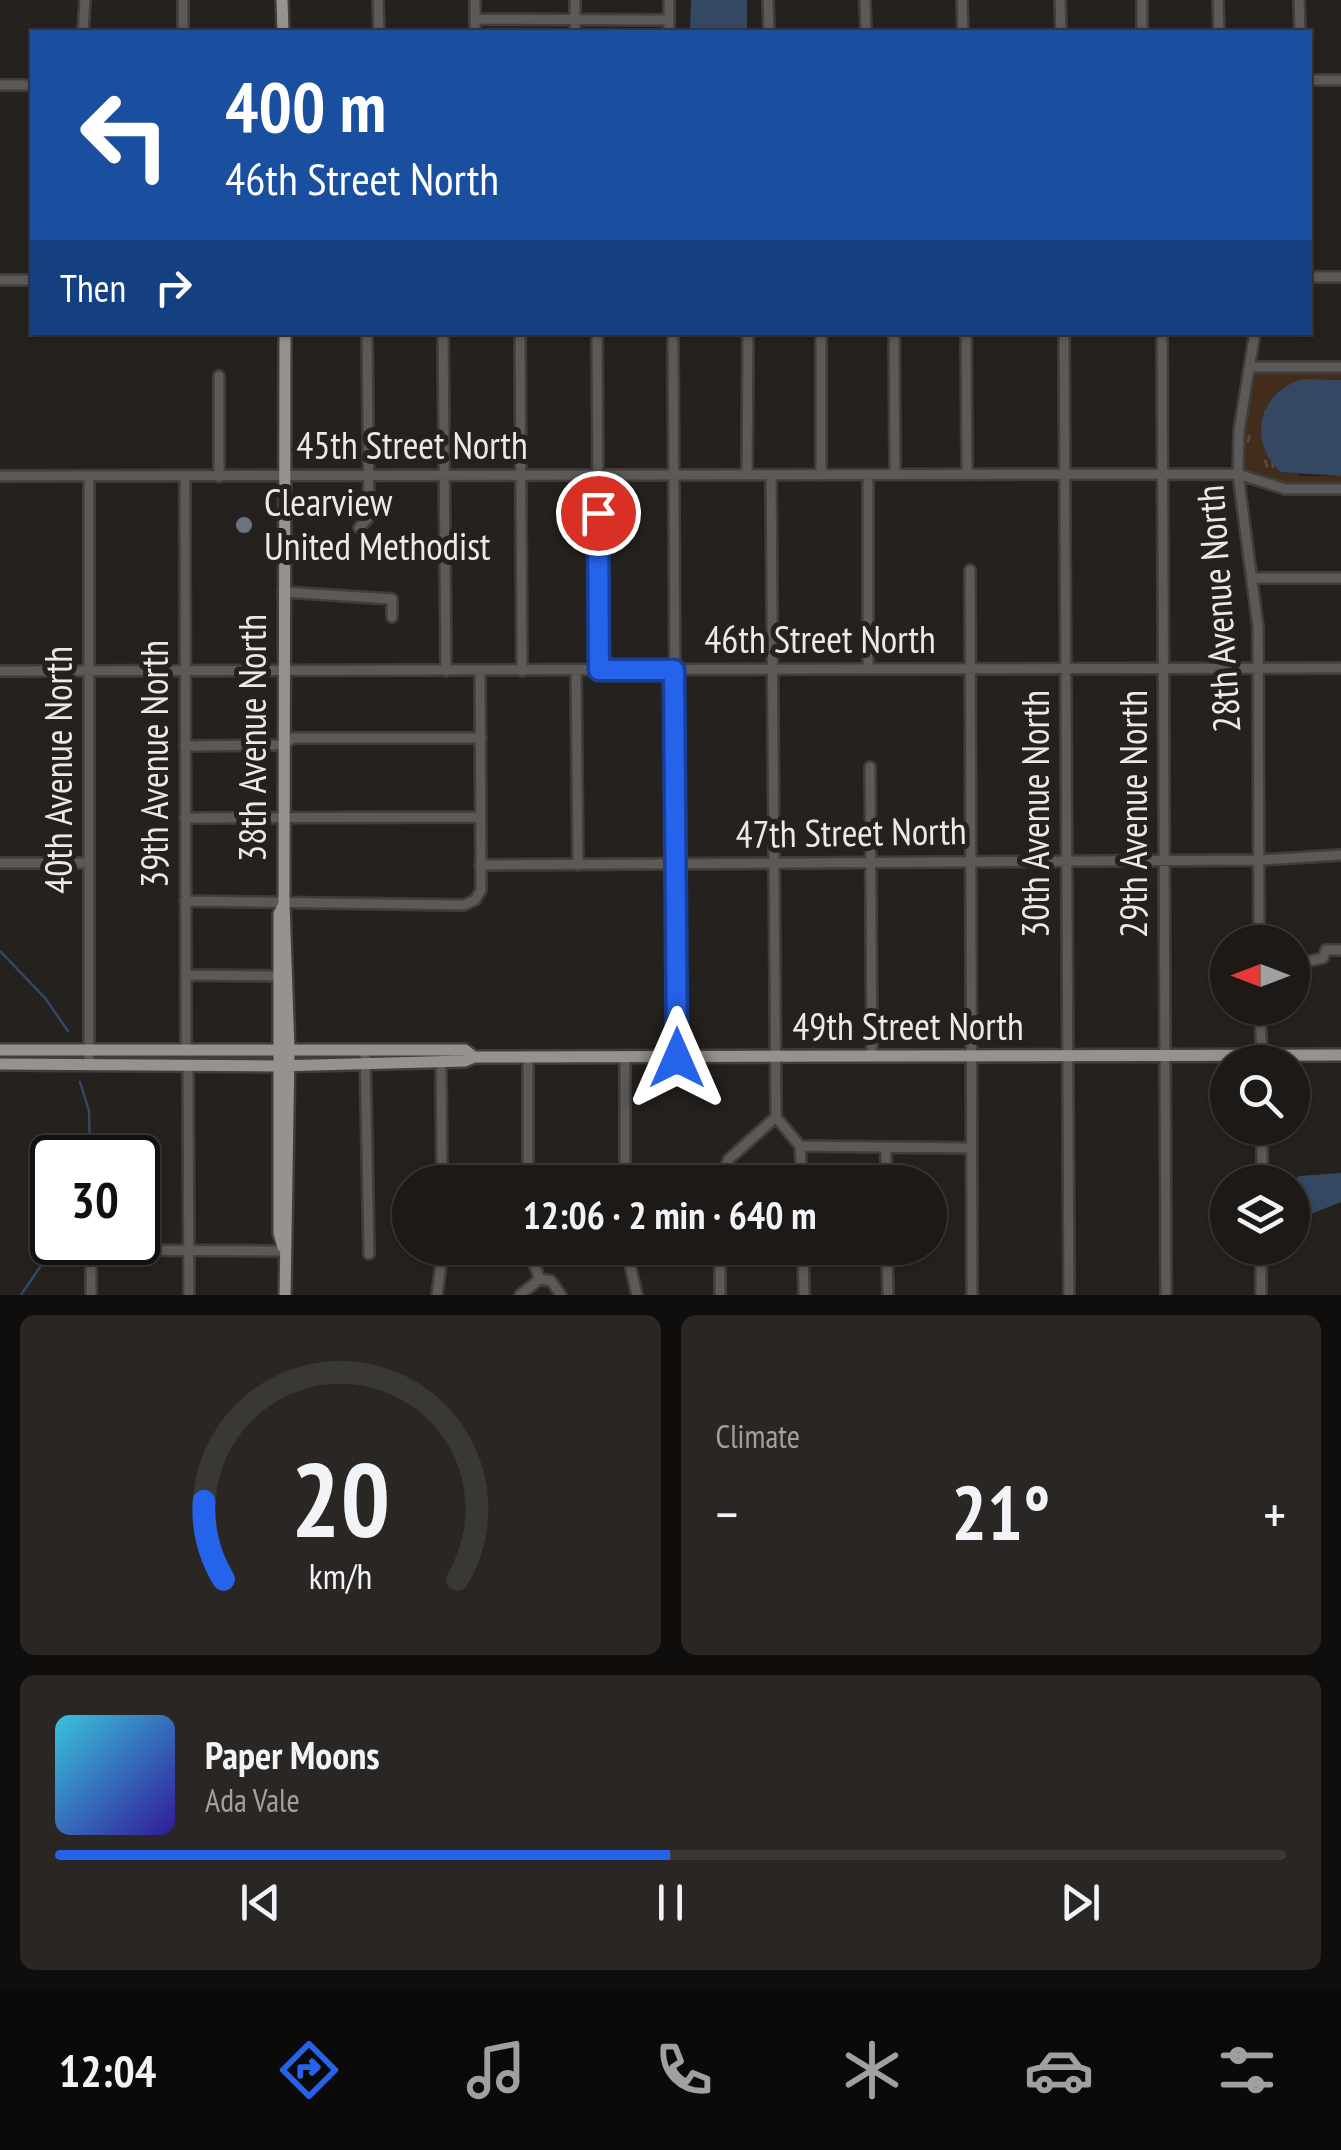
<!DOCTYPE html>
<meta charset="utf-8">
<style>
:root{--surface:#1c1916;--page:#292623;--text:#f1f3f6;--muted:#a0a0a1;--line:#3a3835;--accent:#2563eb}
body{margin:0;font-family:"PT Sans Narrow",sans-serif;background:var(--page);color:var(--text);height:100vh;display:flex;flex-direction:column;font-size:38px;white-space:nowrap}
*{box-sizing:border-box;margin:0}
p{font-size:32px;color:var(--muted)}
.icon{flex:none;width:55px;height:55px;fill:none;stroke:currentColor;stroke-width:2;stroke-linecap:round;stroke-linejoin:round}
.map{position:relative;height:1295px;overflow:hidden}
.drawer{display:flex;flex-direction:column;gap:20px;padding:20px;background:#0f0e0c;flex:1}
.drawer>*{flex:none}
.hud{position:absolute;left:30px;top:30px;width:1282px;height:305px;border-radius:0px;box-shadow:0 2px 8px #0004,0 0 0 2px var(--line);background:#1a4fa0;color:#fff;overflow:hidden}
.needle{width:65px;rotate:270deg}
.controls{position:absolute;left:1210px;top:925px;display:grid;gap:20px}
.controls a{display:grid;place-items:center;width:100px;height:100px;border-radius:50%;background:var(--surface);box-shadow:0 2px 8px #0004,0 0 0 2px var(--line);font-size:50px}
.speed{position:absolute;left:30px;top:1135px;display:flex;gap:20px;font-size:50px;font-weight:700;text-align:center}
.speed>*{display:grid;place-content:center;width:130px;height:130px;border-radius:50%;background:var(--surface);box-shadow:0 2px 8px #0004,0 0 0 2px var(--line);line-height:1}
.speed .limit{border:5px solid #111;border-radius:15px;background:#fff;color:#111}
.pin{position:absolute;display:grid;place-items:center;width:85px;height:85px;color:#fff;margin:-42px;border:5px solid #fff;border-radius:50%;box-shadow:0 2px 10px #0007}
.me{position:absolute;width:110px;margin:-55px;rotate:0deg;stroke-linejoin:round;filter:drop-shadow(0 0 8px #0008)}
.turn{display:flex;align-items:center;gap:35px;height:210px;padding:0 30px;font-size:45px}
.turn .icon{width:130px;height:130px;stroke-width:2.5}
.turn b{display:block;font-size:70px;line-height:85px}
.then{display:flex;align-items:center;height:95px;padding:0 30px;background:#0003;gap:20px;font-size:38px}
.big{font-size:75px;font-weight:700;line-height:1.1}
.drawer .tile{flex:1;display:flex;flex-direction:column;justify-content:center;gap:15px;min-width:0;padding:0 35px;border-radius:15px;background:var(--page)}
.drawer .dial{align-items:center;gap:0}
.dial svg{height:260px;overflow:visible;fill:none;stroke:var(--line);stroke-width:7;stroke-linecap:round;text-anchor:middle}
.dial text{fill:var(--text);stroke:none}
.song{display:flex;align-items:center;gap:30px}
.cover{width:120px;height:120px;border-radius:15px;background:linear-gradient(135deg,hsl(190 70% 55%),hsl(250 70% 35%))}
.played{height:10px;border-radius:5px;background:linear-gradient(90deg,var(--accent) 50%,var(--line) 50%)}
.keys{display:flex;justify-content:space-around;direction:ltr}
.heat{display:flex;justify-content:space-between;align-items:center;font-size:55px;direction:ltr}
.drawer .tiles{flex:1;display:grid;gap:20px;grid-template-columns:1fr 1fr}
.tile:last-child{grid-column:span 2}
.trip{position:absolute;left:392px;top:1165px;width:555px;height:100px;border-radius:50px;background:var(--surface);box-shadow:0 2px 8px #0004,0 0 0 2px var(--line);font-weight:700;line-height:100px;text-align:center}
.menu{display:flex;height:160px;justify-content:space-around;align-items:center;background:#0b0a09;color:var(--muted)}
.menu .icon{width:70px;height:70px}
.menu .selected{color:var(--accent)}
.menu b{font-size:45px;color:var(--text)}
.map>svg:first-child{display:block}
.grass{fill:url(#grass-tufts)}
.water{fill:#344862}
.lines{fill:none;stroke-linecap:round;stroke-linejoin:round}
.stream{stroke:#344862;stroke-width:2.5}
.minor-casing{stroke:#413d3a;stroke-width:14}
.major-casing{stroke:#413d3a;stroke-width:16}
.minor{stroke:#5c5a58;stroke-width:9}
.major{stroke:#96928e;stroke-width:11}
.route-casing{stroke:#184099;stroke-width:25}
.route{stroke:#2563eb;stroke-width:18}
.worship-dot{fill:#6b7280;stroke:#25211e;stroke-width:4}
.labels{text-anchor:middle;stroke-width:10;stroke-linejoin:round;paint-order:stroke}
.street-label{font-size:38px;fill:#ece9e7;stroke:#25211e}
.poi-label{font-size:38px;fill:#ece9e7;stroke:#25211e;text-anchor:start}
</style>
<div class="map">
<svg width="1341" height="1295" viewBox="0 0 1341 1295">
<defs>
<pattern id="grass-tufts" width="24" height="20" patternUnits="userSpaceOnUse" patternTransform="scale(2.5)"><rect width="24" height="20" fill="#422d1d"/><path d="M3 7l-1-3M5 7V3M7 7l1-3M15 17l-1-3M17 17v-4M19 17l1-3" fill="none" stroke="#5d4b3e"/></pattern>
</defs>
<rect width="100%" height="100%" fill="#25211e"/>
<path class="grass" d="M1341 371V380L1304 379 1264 417 1263 443 1300 476H1341V484L1280 483 1243 469 1244 424 1254 372Z"/>
<path class="water" d="M691 0H747V32H690Z
M1304 379 1341 380V476L1281 472C1246 442 1259 390 1304 379Z
M1341 1173V1202L1293 1221 1291 1182 1299 1176Z"/>
<g class="lines">
<path class="stream" d="M0 951 45 998 68 1031
M80 1082 89 1111 90 1158
M21 1295 57 1242"/>
<defs>
<path id="minor" d="M183 0V32
M378 0 379 32
M475 0V32
M575 0V32
M669 0V32
M768 0 769 32
M865 0 866 32
M962 0 963 32
M1060 0 1061 32
M1142 0V32
M1218 0 1219 32
M1299 0 1300 32
M475 19 669 20
M83 32 85 0
M1310 80H1341
M0 85H32
M1310 277H1341
M0 280H32
M443 332 446 671
M520 332 522 671
M597 332 599 671
M673 332 677 1058
M821 332V475
M894 332 895 474
M966 332 967 474
M1064 332 1069 1295
M1162 332 1166 1295
M1255 332 1239 431 1238 474 1258 627 1259 942
M1252 367H1341
M219 376V477
M747 473 748 332
M771 475 776 1117 800 1146 802 1182
M0 476 1238 474 1285 489H1341
M89 476V1065
M185 476 186 1051
M359 528 369 517 367 332
M970 570 972 1295
M1253 578H1341
M283 592 392 599V617
M868 669V476
M576 670 578 865
M0 671 1341 668
M185 746 283 745 293 738H481
M870 767 872 1057
M185 818 480 817
M0 863H88
M480 865 1261 860 1341 855
M185 901 464 905 475 900 481 890 480 671
M1292 965 1323 958 1326 950H1341
M186 975 277 976
M1260 1008 1262 1062
M365 1052 369 1254
M441 1062 442 1182
M188 1065 189 1295
M800 1146 970 1148
M886 1147V1182
M528 1182V1057
M625 1182V1058
M720 1182 729 1159 776 1117
M1262 1182V1128
M528 1248 540 1279 551 1281 561 1295
M626 1248 637 1295
M720 1248V1295
M803 1248 804 1295
M887 1248 888 1295
M91 1250 284 1251
M91 1295V1242
M437 1295 443 1248
M520 1295 540 1279
M1261 1295V1248"/>
<path id="major" d="M282 0 283 32
M285 332 284 904 289 1051 285 1295
M0 1050H465L474 1057
M0 1064 276 1066 465 1061 474 1057 1341 1055
M283 1247 279 1233V914L284 904"/>
</defs>
<use href="#minor" class="minor-casing"/>
<use href="#major" class="major-casing"/>
<use href="#minor" class="minor"/>
<use href="#major" class="major"/>
</g>
<g class="lines">
<defs>
<path id="route" d="M598 513 599 670H674L677 1058"/>
</defs>
<use href="#route" class="route-casing"/>
<use href="#route" class="route"/>
</g>
<circle class="worship-dot" cx="244" cy="525" r="10"/>
<g class="labels">
<g class="street-label">
<text x="412" y="459">45th Street North</text>
<text transform="translate(1219 609) rotate(-94)" y="13">28th Avenue North</text>
<text x="820" y="653">46th Street North</text>
<text transform="translate(253 738) rotate(-90)" y="13">38th Avenue North</text>
<text transform="translate(155 764) rotate(-90)" y="13">39th Avenue North</text>
<text transform="translate(59 770) rotate(-90)" y="13">40th Avenue North</text>
<text transform="translate(1036 814) rotate(-90)" y="13">30th Avenue North</text>
<text transform="translate(1134 814) rotate(-90)" y="13">29th Avenue North</text>
<text transform="translate(851 833) rotate(-1)" y="13">47th Street North</text>
<text x="908" y="1040">49th Street North</text>
</g>
<g class="poi-label">
<text x="264" y="516">Clearview<tspan x="264" dy="44">United Methodist</tspan></text>
</g>
</g>
</svg>
<div class="controls">
<a><svg class="needle" viewBox="-14 -14 28 28"><path d="M0-13l5 13h-10z" fill="#e53935"/><path d="M0 13l5-13h-10z" fill="#a0a0a1"/></svg></a>
<a><svg class="icon" aria-label="search" viewBox="0 0 24 24"><circle cx="10" cy="10" r="6"/><path d="M15 15l6 6"/></svg></a>
<a><svg class="icon" aria-label="layers" viewBox="0 0 24 24"><path d="M12 4l9 5-9 5-9-5zM3 14l9 5 9-5"/></svg></a>
</div>
<div class="speed"><div class="limit">30</div></div>
<div class="pin" style="left:598px;top:513px;background:#d93025"><svg class="icon" aria-label="arrive" viewBox="0 0 24 24"><path d="M6 21V4h12l-3 4 3 4H6"/></svg></div>
<svg class="me" style="left:677px;top:1058px" viewBox="-20 -20 40 40"><path d="M0-17L14 15 0 8-14 15z" fill="#2563eb" stroke="#fff" stroke-width="4"/></svg>
<div class="trip">12:06 · 2 min · 640 m</div>
<div class="hud">
<div class="turn"><svg class="icon" aria-label="left" viewBox="0 0 24 24"><path d="M17 20v-9H6M10 6l-5 5 5 5"/></svg><div><b>400 m</b>46th Street North</div></div>
<div class="then">Then<svg class="icon" aria-label="right" viewBox="0 0 24 24"><path d="M7 20v-9h11M14 6l5 5-5 5"/></svg></div>
</div>
</div>
<section class="drawer">
<div class="tiles">
<div class="tile dial"><svg viewBox="0 0 100 80">
<path d="M14 69A42 42 0 1 1 86 69"/>
<path d="M14 69A42 42 0 0 1 8 45" stroke="#2563eb"/>
<text x="50" y="56" font-size="32" font-weight="700">20</text>
<text x="50" y="72" font-size="11">km/h</text>
</svg></div>
<div class="tile"><p>Climate</p>
<div class="heat"><a>−</a><b class="big">21°</b><a>+</a></div>
</div>
<div class="tile">
<div class="song"><i class="cover"></i><div><b>Paper Moons</b><p>Ada Vale</p></div></div>
<div class="played"></div>
<div class="keys"><svg class="icon" aria-label="previous" viewBox="0 0 24 24"><path d="M18 5L8 12l10 7zM5 5v14"/></svg><svg class="icon" aria-label="pause" viewBox="0 0 24 24"><path d="M8 5v14M16 5v14"/></svg><svg class="icon" aria-label="next" viewBox="0 0 24 24"><path d="M6 5l10 7-10 7zM19 5v14"/></svg></div>
</div>
</div>
</section>
<nav class="menu">
<b>12:04</b>
<svg class="icon selected" aria-label="directions" viewBox="0 0 24 24"><path d="M12 3l9 9-9 9-9-9zM9 14v-3h6M13 9l2 2-2 2"/></svg>
<svg class="icon" aria-label="music" viewBox="0 0 24 24"><path d="M9 18V5l10-2v13"/><circle cx="6" cy="18" r="3"/><circle cx="16" cy="16" r="3"/></svg>
<svg class="icon" aria-label="phone" viewBox="0 0 24 24"><path d="M5 4h4l2 5-3 2q2 4 5 5l2-3 5 2v4C11 20 4 13 5 4z"/></svg>
<svg class="icon" aria-label="climate" viewBox="0 0 24 24"><path d="M12 3v18M4 7l16 10M4 17L20 7"/></svg>
<svg class="icon" aria-label="car" viewBox="0 0 24 24"><path d="M5 17H2v-5l4-1 3-4h7l3 4 3 1v5h-3M9 17h6M6 11h13"/><circle cx="7" cy="17" r="2"/><circle cx="17" cy="17" r="2"/></svg>
<svg class="icon" aria-label="filters" viewBox="0 0 24 24"><path d="M4 7h16M4 17h16"/><circle cx="9" cy="7" r="2"/><circle cx="15" cy="17" r="2"/></svg>
</nav>
